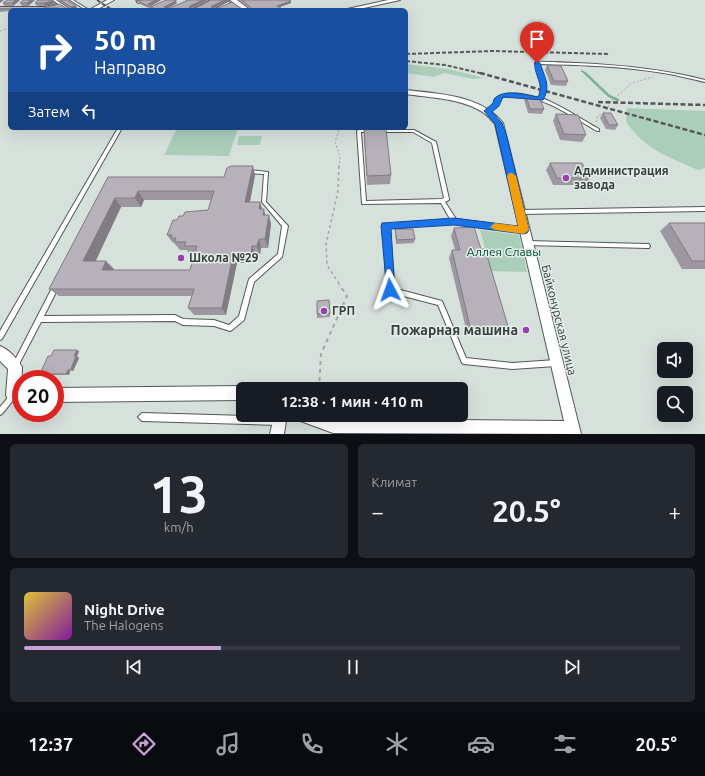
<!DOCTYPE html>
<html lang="ru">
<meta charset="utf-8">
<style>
:root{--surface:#171b24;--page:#242831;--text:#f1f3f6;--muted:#9ea1a6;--line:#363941;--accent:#c8a2d6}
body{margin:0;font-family:Ubuntu,sans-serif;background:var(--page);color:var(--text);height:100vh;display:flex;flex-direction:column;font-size:15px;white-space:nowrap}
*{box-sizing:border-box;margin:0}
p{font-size:13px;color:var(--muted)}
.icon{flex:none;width:22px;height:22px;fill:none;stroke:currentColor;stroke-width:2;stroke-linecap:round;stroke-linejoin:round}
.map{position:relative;height:434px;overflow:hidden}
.panel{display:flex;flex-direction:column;gap:10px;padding:10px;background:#0d0f14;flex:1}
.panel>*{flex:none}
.banner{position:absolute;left:8px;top:8px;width:400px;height:122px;border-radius:6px;box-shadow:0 4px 16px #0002;background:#1a4fa0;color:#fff;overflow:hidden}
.fabs{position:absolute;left:657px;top:342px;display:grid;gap:8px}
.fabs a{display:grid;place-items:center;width:36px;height:36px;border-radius:6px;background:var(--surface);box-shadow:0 4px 16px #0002;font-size:20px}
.speed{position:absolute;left:12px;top:370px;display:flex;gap:8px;font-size:20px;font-weight:700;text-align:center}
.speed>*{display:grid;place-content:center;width:52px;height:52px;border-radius:50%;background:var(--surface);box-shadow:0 4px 16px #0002;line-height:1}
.speed .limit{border:6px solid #d22;background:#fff;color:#111}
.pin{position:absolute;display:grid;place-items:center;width:34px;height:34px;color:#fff;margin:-41px -17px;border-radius:50% 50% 50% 0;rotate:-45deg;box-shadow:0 0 4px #0007}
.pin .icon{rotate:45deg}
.me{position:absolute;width:44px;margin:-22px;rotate:356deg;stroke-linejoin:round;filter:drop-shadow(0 0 3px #0008)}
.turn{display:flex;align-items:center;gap:14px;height:84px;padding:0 20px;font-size:18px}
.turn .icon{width:52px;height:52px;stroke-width:2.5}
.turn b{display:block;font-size:28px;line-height:34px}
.then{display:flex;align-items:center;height:38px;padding:0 20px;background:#0003;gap:8px;font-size:15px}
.big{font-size:30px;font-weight:600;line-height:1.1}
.panel .card{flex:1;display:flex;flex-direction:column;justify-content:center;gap:6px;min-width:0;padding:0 14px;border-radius:6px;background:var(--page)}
.panel .dial{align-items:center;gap:0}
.dial b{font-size:52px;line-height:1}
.song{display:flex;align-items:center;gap:12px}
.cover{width:48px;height:48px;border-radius:6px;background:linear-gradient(135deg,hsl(50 70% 55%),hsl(290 70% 35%))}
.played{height:4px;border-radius:2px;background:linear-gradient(90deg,var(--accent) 30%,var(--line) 30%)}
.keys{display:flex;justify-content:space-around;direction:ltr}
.heat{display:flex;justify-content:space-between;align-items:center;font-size:22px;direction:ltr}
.panel .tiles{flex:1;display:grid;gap:10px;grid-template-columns:1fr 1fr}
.card:last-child{grid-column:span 2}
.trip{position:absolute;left:236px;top:382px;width:232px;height:40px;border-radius:6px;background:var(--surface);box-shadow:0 4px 16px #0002;font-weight:600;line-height:40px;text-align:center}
.tabs{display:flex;height:64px;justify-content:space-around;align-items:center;background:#090b0e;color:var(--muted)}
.tabs .icon{width:28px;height:28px}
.tabs .active{color:var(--accent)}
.tabs b{font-size:18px;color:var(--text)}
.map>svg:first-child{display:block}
.green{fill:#abcebb}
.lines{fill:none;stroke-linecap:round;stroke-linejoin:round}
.stream-far1{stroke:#7bb397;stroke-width:2}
.stream{stroke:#7bb397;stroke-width:2.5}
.service-casing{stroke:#515955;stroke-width:2}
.minor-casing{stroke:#515955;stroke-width:2}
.path-far2{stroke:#9fa7a3;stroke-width:1;stroke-dasharray:2 2;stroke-linecap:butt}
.path-far1{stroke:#9fa7a3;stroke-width:1.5;stroke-dasharray:3 3;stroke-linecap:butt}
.path{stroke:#9fa7a3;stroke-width:2;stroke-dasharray:4 4;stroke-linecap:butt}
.service{fill:#fff;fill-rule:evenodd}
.minor{fill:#fff;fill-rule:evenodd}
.rail-far1{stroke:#535855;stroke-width:2;stroke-dasharray:4 2;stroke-linecap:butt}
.rail{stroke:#535855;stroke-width:2.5;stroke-dasharray:5 2.5;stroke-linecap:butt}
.wall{fill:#9d989f;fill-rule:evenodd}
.shaded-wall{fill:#807c82}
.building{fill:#b7b1b9;stroke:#807c82;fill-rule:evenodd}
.route{fill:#1a73e8;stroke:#114b97}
.slow{fill:#f59e0b}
.poi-dot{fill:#9640ae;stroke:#e4eee9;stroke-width:1.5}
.labels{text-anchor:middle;stroke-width:3;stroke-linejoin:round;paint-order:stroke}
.poi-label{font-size:12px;font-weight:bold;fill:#393d3b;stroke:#e4eee9;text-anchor:start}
.park-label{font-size:12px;fill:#004c32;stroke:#e4eee9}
.street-label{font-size:12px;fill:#393d3b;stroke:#e4eee9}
.near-poi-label{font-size:14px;font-weight:bold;fill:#393d3b;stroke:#e4eee9;text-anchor:end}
</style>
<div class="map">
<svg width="705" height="434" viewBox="0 0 705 434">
<rect width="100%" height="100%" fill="#d7e1dc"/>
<path class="green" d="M406 64 448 69 485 78 473 79 444 73 434 77 406 73Z
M627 108 705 111V168L698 170C667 156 647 151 626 122Z
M177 128H238L229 156 164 155Z
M239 136H262L260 145H237Z
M480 230 519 235 527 272 491 271Z"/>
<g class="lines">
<path class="stream-far1" d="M582 71 586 74"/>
<path class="stream" d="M585 73 609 96 618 100"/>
<defs>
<path id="service" d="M53 0H56L71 10H68L60 5 45 9H0V7H45L58 4Z
M70 0H73L89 10H86Z
M141 0H144L139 3 137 2Z
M211 0H214L194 10H191Z
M228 2 230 3 216 10H213Z
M536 62C549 61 563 63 576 63 620 65 663 69 705 80V82C691 79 677 75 663 73 622 66 580 65 539 64 543 76 547 86 542 98 562 106 581 119 599 129V131H597C572 117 549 99 520 96 513 96 505 95 499 99L498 105 489 112H487V110L495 104 496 98C509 90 525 94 539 98 544 86 539 75 535 63Z
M118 128H122L2 339 0 340V331Z
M358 130H370L372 131 370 132H361L366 201 442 199 444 198 432 143 413 132H380L378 131 380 130H414L436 142 449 199V200L445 202 456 219 524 228 526 229 527 230 526 231 524 232 454 223 389 228 393 288 442 301 466 358 512 363 556 360 558 361 559 363 558 365 556 366 512 369 464 364 462 363 438 305 388 292 387 290 383 226 384 225 450 219 441 203 362 204 357 131Z
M249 170 268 172V173L266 202 288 226 282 257 254 282 244 320 232 330 230 331 214 326 183 325 175 321 41 322 17 368 15 369 13 368 12 366 13 364 53 286 55 285 57 286 58 288 44 316 175 315 183 319 214 320 229 325 239 316 249 279 278 254 282 226 262 202 264 174 247 173V171Z
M705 207V211L520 214 518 213V211L520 210Z
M525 241H527L647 244H649L650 246 649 248H647L527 245H525L524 243Z
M13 393 15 394 16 396 15 398 2 414 0 415V407L11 394Z
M142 413 279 417 283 421 279 425 142 421 138 417Z"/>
<path id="minor" d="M107 0H114L96 10H89Z
M230 0H237L250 10H243Z
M388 0H400L355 10H343Z
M406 90C439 94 481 95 503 123L581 434 333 433 298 420 296 415H322L333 419 564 421 495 124C491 120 488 116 484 113 462 98 431 98 406 94Z
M0 346C8 349 18 359 22 367L21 402 8 400 6 395 8 369 0 361Z
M243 386 248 389H243V400L55 402V388Z
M276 415 284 416 286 421 284 434H270L274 416Z"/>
</defs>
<use href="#service" class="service-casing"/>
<use href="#minor" class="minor-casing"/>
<path class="path-far2" d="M0 31 10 28
M596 122 598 116 608 109 609 103 632 83 653 77
M339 167 340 157 335 142 340 128"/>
<path class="path-far1" d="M339 166 338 191 326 244 327 265 340 285"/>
<path class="path" d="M319 389 321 354 347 296 339 284"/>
<use href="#service" class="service"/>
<use href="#minor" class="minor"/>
<path class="rail-far1" d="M97 0 112 10
M406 54 493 51 610 54
M406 61 445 65 484 74"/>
<path class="rail" d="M480 73 705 135
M598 102 705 105"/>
</g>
<path class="wall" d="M7 0H20L13 6H4L3 3Z
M23 0H35L28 6H22L20 3Z
M58 0H67L76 6 77 8 72 10Z
M142 0H161L150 6H152L177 3 167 9H168L188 0H208L190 9H194L229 1 212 9H251L239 0H289L291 3 279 7 281 10H153L140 4 139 2Z
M53 1 55 3 45 6H37L35 3Z
M59 4 69 10H10V11L0 12V8H44Z
M547 65 568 81 566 86 551 85 545 70Z
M526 96 544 109 542 114 528 113 524 100Z
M603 113 618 125 615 130 606 129 600 118Z
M556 114 586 135 582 142 560 140 553 121Z
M364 129 391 175 390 184 367 185 364 138Z
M550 163 590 178 585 185H553L546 170Z
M255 175 250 202 262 209 271 224 268 248H261L260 254H255L254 263H237L226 315H194L188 308 192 296H59L49 289 108 177H224ZM144 200H211L208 210 183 216 177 220 167 235 173 243H174L180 250H187L189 254H195L190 270H113L114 269 95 261 121 207H141Z
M669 223H705V269H682L660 231Z
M454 228 481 249 508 326 503 332 467 333 449 258 452 250H455L451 236Z
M395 229 415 239 414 243 396 244 395 234Z
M330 304V317L317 318V314Z
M79 351 77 356 79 358 73 371H70L69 375H43L40 374 51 356Z"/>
<path class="shaded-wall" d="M0 0H4L0 3Z
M16 0H20L13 6 12 3Z
M31 0H35L28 6 27 3Z
M135 0H141L136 2Z
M156 0H161L149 7 148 4Z
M203 0H208L189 9 190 6Z
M225 0H229V1L211 9 212 6Z
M53 1 55 3 45 6 44 3Z
M176 1 177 3 165 10 164 7Z
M291 1V3L277 8V6Z
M76 6 77 8 72 10 71 7Z
M253 166 255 175 248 211 245 202Z
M138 191 144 200 141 207 135 198Z
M115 198 121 207 92 269 83 261Z
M260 202 263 211 259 209Z
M264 209 266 218 263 215Z
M269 215 271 224 268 248 265 239Z
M259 239 261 248 260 254 257 246Z
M252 246 255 254 254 263 251 255Z
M233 255 237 263 226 315 222 308Z
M106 261 114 269 110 278 102 270Z
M77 350 79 351 77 356 79 358 73 371 71 369 74 356Z
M68 370 70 371 69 375 66 374Z"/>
<path class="building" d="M7 0H16L12 3H3Z
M23 0H31L27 3H20Z
M38 0H52L53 1 44 3H35Z
M60 0H67L76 6 71 7Z
M142 0H156L148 4 152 6 166 0H176V1L164 7 168 9 188 0H203L190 6 189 9H194L211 0H225L212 6 211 9H216L232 2 242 9H251L250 7 242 0H289L291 1 277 6 281 8 279 10H158L139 2Z
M59 4 68 9V10H58L59 8 0 9V8H44Z
M547 65 561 66 568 81H554Z
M526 96 539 97 544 109H530Z
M603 113H611L618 125H609Z
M556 114 578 115 586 135 564 134Z
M364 129H386L391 175 367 176Z
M550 163H582L590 178H557Z
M231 166H253L245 202H260L259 209H264L263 215H269L265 239H259L257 246H252L251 255H233L222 308H188L194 289H49L108 177H224L227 168ZM138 191H214L208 210 185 212 183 216H179L177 220H173L167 235H172L171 238H176L175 242H186L184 246H197L190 270H102L106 261H83L115 198H135Z
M669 223H705V261H692Z
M474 227 481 249H485L508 326 470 327 452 250H460L454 228Z
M395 229H413L415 239 397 240Z
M329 300 330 314H317V301Z
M54 350H77L74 356H76L71 369 68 370 66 374H40L48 356H51Z"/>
<path class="route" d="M535 62 540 63C545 78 551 86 543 100L503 97 499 106 492 112 502 123 507 137 529 230 527 233 524 234 454 225 391 229 395 290 394 293H387L381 226 382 223 454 218 518 226 495 124 484 111 493 103 494 99C504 88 525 95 538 97 545 84 533 74 535 62Z"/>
<path class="slow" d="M509 173H512L516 176 529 230 524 234 495 230 490 227 495 223 518 226 507 176Z"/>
<g class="poi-dot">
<circle cx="566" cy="178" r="4"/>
<circle cx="181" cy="258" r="4"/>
<circle cx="324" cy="311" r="4"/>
<circle cx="526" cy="330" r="4"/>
</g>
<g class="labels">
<g class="poi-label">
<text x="574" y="175">Администрация<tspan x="574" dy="14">завода</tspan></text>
<text x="189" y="262">Школа №29</text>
<text x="332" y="315">ГРП</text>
</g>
<g class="park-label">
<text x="504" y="256">Аллея Славы</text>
</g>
<g class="street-label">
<text transform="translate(559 320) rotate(76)" y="4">Байконурская улица</text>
</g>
<g class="near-poi-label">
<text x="518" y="335">Пожарная машина</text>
</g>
</g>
</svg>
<div class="fabs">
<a><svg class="icon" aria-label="sound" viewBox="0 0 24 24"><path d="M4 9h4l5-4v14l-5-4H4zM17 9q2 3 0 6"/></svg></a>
<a><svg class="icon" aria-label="search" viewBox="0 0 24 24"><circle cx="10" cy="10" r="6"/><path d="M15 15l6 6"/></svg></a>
</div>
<div class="speed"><div class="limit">20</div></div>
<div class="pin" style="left:537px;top:63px;background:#d93025"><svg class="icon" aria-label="arrive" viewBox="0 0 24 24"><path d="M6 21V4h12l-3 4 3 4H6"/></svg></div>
<svg class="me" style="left:390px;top:290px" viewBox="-20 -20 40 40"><path d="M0-17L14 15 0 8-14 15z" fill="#1a73e8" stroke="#fff" stroke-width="4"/></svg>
<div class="trip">12:38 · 1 мин · 410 m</div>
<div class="banner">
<div class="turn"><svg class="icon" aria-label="right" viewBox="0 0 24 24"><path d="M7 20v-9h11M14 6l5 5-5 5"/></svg><div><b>50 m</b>Направо</div></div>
<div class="then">Затем<svg class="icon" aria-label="left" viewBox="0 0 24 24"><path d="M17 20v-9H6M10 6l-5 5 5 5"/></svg></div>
</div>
</div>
<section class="panel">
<div class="tiles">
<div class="card dial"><b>13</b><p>km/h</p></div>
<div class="card"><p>Климат</p>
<div class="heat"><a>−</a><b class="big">20.5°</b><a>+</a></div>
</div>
<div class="card">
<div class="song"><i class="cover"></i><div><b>Night Drive</b><p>The Halogens</p></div></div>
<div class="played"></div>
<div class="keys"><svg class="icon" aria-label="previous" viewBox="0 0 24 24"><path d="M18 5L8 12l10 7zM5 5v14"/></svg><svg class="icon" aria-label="pause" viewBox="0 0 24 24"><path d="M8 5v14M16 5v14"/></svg><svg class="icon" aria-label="next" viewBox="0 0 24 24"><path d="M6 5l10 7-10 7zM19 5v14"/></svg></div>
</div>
</div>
</section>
<nav class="tabs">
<b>12:37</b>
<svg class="icon active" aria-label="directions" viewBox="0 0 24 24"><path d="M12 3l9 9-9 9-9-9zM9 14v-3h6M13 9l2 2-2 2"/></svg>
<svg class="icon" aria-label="music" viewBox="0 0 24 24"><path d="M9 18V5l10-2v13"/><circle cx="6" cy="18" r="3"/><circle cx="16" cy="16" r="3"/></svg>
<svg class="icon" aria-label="phone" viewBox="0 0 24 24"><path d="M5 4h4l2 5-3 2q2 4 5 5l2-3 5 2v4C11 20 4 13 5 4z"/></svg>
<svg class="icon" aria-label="climate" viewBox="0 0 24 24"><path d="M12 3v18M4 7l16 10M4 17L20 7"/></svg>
<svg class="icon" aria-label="car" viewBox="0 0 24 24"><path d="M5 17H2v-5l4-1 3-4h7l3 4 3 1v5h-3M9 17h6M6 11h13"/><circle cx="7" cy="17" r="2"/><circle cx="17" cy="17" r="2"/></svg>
<svg class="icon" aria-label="filters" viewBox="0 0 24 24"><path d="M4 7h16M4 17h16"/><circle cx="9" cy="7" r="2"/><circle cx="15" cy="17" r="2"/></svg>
<b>20.5°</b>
</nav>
